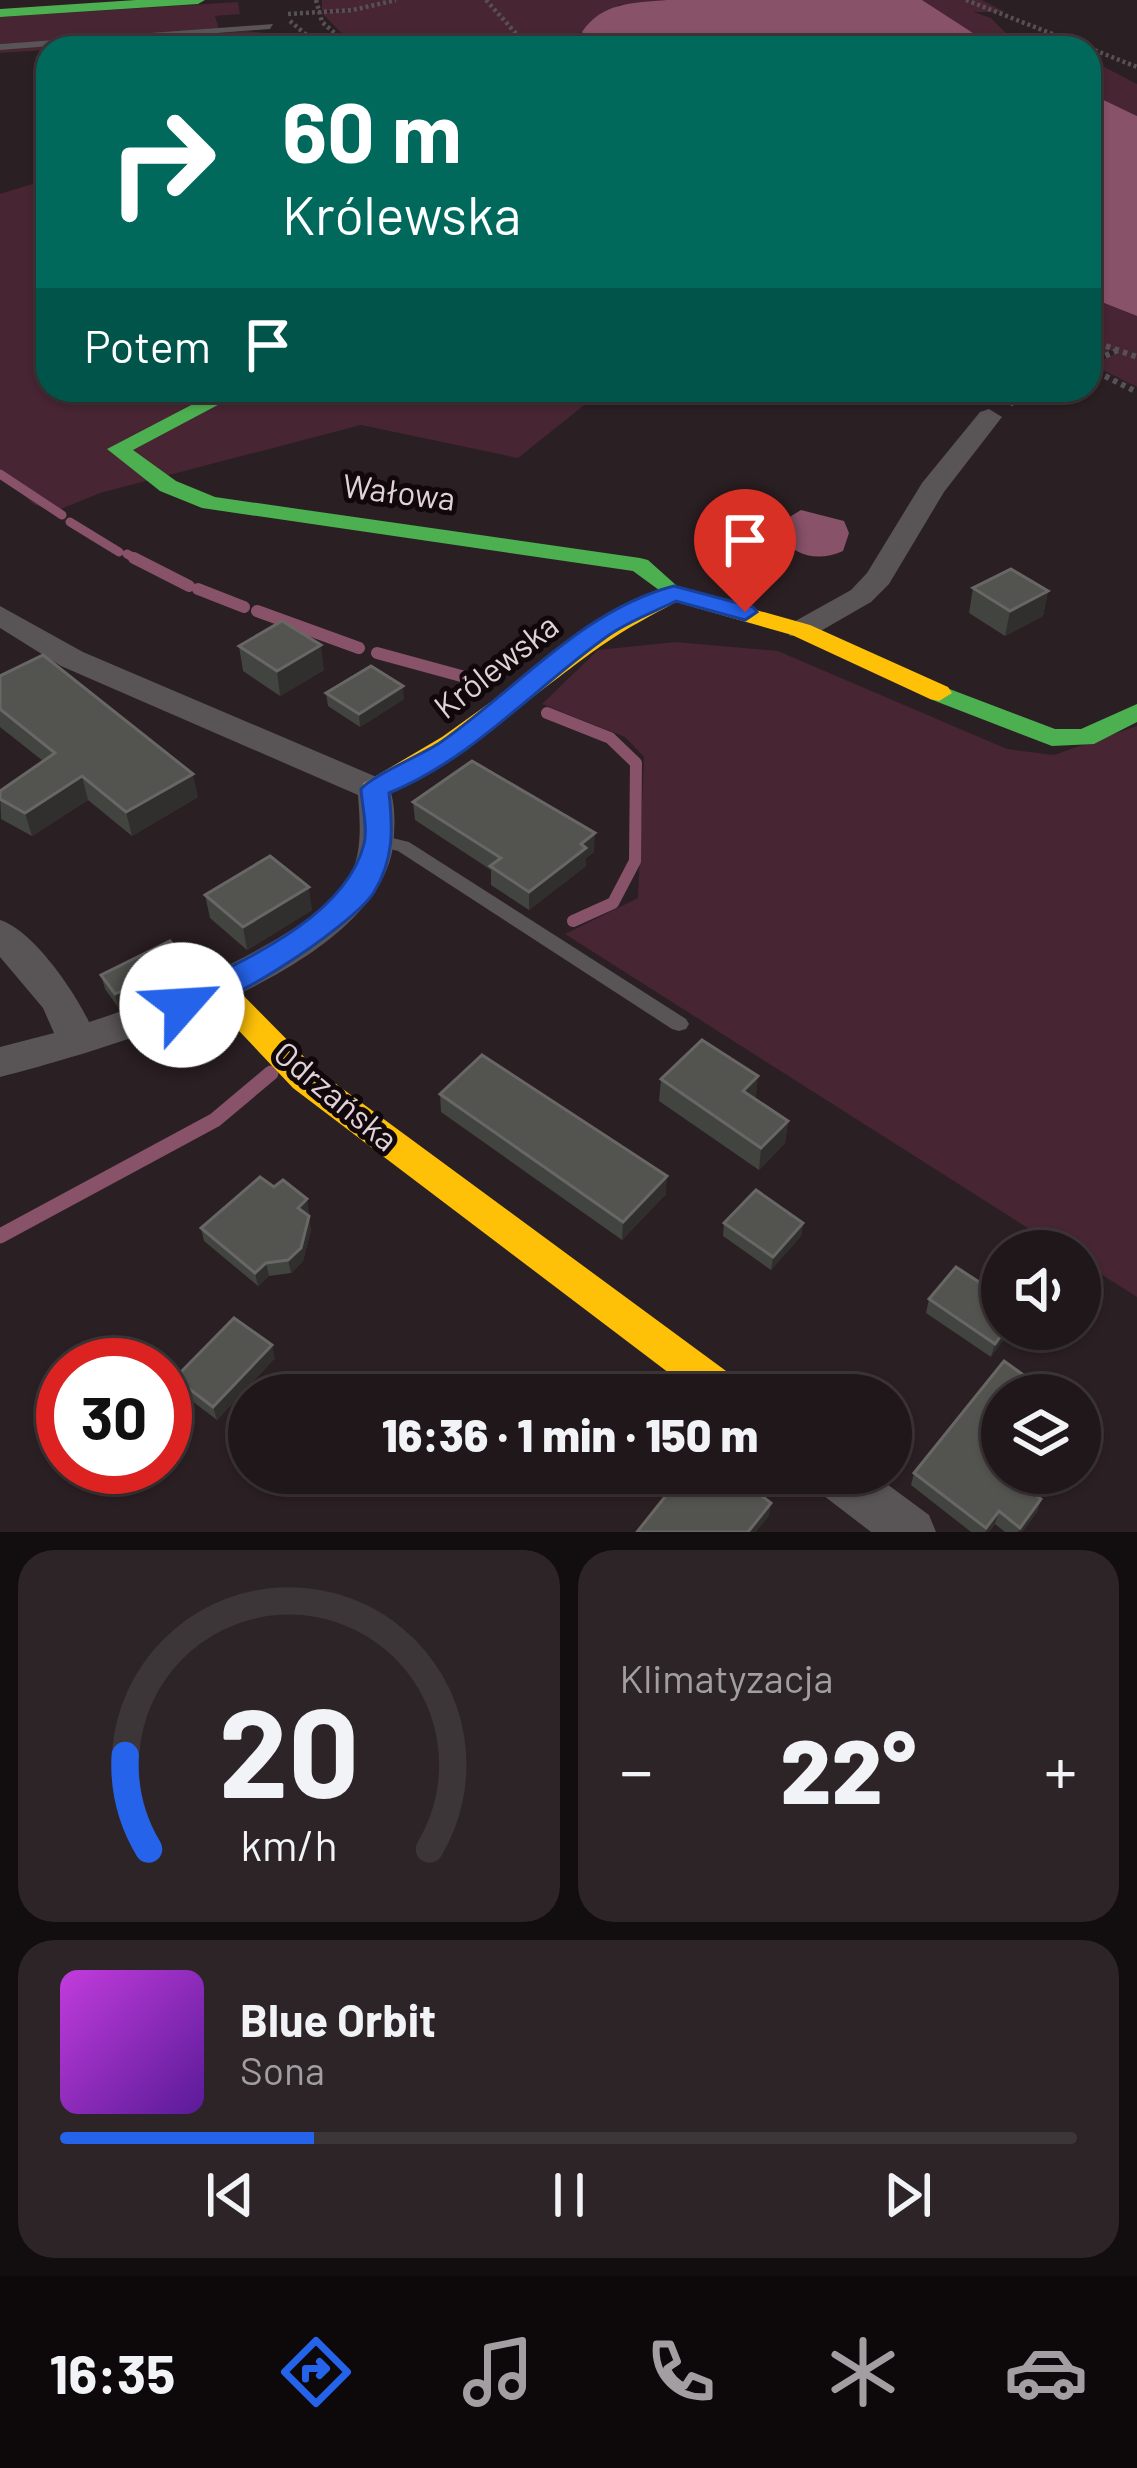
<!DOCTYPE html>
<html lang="pl">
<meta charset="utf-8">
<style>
:root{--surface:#20171a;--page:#2d2427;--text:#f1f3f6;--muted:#a29fa2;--line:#3d3639;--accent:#2563eb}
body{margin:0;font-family:Barlow,sans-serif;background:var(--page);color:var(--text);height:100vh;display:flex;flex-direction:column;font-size:45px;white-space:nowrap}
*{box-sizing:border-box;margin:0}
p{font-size:39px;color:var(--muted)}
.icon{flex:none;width:66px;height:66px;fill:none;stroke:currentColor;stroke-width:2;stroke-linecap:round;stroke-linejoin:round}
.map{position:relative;height:1532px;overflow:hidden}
.drawer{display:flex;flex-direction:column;gap:18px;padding:18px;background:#120d0e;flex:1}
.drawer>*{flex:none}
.hud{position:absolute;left:36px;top:36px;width:1065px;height:366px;border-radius:36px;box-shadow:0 3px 9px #0004,0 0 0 3px var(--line);background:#00695c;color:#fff;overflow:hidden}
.buttons{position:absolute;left:981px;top:1230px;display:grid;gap:24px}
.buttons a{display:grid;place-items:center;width:120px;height:120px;border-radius:50%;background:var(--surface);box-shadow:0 3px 9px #0004,0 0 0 3px var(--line);font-size:60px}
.speed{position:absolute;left:36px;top:1338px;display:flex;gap:24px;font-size:60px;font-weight:700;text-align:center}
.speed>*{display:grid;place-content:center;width:156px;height:156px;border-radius:50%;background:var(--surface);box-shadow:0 3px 9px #0004,0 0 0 3px var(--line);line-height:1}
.speed .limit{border:18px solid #d22;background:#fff;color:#111}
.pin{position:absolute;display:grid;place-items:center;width:102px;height:102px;color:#fff;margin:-123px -51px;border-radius:50% 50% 50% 0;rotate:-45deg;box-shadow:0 0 12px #0007}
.pin .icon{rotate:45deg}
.me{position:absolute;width:132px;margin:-66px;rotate:64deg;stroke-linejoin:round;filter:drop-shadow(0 0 9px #0008)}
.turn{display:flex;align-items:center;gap:42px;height:252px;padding:0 48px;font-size:54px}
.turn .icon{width:156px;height:156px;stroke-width:2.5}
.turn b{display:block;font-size:84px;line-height:102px}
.then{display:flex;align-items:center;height:114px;padding:0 48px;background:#0003;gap:24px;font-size:45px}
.big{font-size:90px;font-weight:800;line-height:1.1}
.drawer .widget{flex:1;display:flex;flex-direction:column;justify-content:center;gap:18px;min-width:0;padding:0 42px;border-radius:36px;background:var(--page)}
.drawer .dial{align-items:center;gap:0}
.dial svg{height:312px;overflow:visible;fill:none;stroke:var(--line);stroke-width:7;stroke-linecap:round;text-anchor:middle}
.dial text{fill:var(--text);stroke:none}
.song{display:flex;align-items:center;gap:36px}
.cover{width:144px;height:144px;border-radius:18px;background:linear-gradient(135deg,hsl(290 70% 55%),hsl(270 70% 35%))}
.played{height:12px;border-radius:6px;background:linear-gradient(90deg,var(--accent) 25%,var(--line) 25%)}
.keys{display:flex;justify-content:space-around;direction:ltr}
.heat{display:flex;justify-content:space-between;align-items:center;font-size:66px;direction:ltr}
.drawer .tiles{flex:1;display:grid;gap:18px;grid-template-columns:1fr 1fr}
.widget:last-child{grid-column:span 2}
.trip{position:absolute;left:228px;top:1374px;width:684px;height:120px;border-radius:60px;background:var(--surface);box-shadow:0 3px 9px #0004,0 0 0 3px var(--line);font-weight:800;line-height:120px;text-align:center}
.tabs{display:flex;height:192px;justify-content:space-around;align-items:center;background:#0d090a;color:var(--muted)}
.tabs .icon{width:84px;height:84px}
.tabs .on{color:var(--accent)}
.tabs b{font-size:54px;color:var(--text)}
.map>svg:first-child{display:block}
.green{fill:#472533}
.water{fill:#885268}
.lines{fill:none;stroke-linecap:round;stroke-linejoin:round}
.stream-far2{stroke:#885268;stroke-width:9}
.stream-far1{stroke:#885268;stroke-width:12}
.stream{stroke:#885268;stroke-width:15}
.path-far1{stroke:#565153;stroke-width:4.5;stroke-dasharray:3 3;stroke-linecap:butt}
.path{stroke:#565153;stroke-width:6;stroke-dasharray:4.5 4.5;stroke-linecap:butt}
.lane{fill:#595455;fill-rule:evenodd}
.street{fill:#595455;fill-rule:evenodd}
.fast{fill:#4caf50;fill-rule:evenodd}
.slow{fill:#ffc107;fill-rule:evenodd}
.wall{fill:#42443f}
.shaded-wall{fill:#312f2d}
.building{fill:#535350;stroke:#696765;stroke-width:3}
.route{fill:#2563eb;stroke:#184099;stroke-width:3}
.labels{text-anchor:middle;stroke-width:10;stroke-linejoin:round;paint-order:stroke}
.street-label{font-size:33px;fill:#e1d2d7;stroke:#11080b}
</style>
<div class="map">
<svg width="1137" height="1532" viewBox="0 0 1137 1532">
<rect width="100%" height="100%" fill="#2a1f23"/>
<path class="green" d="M322 0H667L618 5 594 47 597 48H356L322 13 352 10 322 11Z
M922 0H982L1005 12H973L991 18 1021 48H996L985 43Z
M238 2 240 14 215 16 219 29 0 44V17Z
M247 31 297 36 314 48H261L257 43 270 41 269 37H247L0 53V49Z
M1089 59 1137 84V116L1089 93Z
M48 179V390H603L518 458 361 425 100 493 56 511 35 505 0 474V194Z
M1089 297 1137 316V387L1093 365 1116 353 1110 350 1089 359Z
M675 642 778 651 1007 749 1054 755 1137 726V1297L1080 1261V1251H1064L565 934 638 898 644 757 625 737 542 704 598 650Z"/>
<path class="water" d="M667 0H922L996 48H597L582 32C602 2 633 3 667 0Z
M1089 93 1137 116V316L1089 297Z
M801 510 844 521 849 533 843 551C818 562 795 557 778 534L783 521Z"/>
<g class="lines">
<path class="stream-far2" d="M0 474 62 515
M70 522 119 552
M127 554 140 561"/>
<path class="stream-far1" d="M134 558 189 586
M198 589 244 607
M257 611 359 648
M377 653 487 683
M547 713 610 738 636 763 635 861 613 903 573 921"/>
<path class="stream" d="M0 1236 215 1120 271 1073"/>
<path class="path-far1" d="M316 0 322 22 352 48
M486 0 529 48
M966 0 1088 48
M288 14 353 10 396 0
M290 21 322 48
M1089 48 1137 67"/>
<path class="path" d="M1089 340 1137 357
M1089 363 1118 350
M1089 368 1137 392
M1010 404 1035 390"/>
<path class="lane" d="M273 24 270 29 0 50V44Z
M380 835 409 842 686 1019 689 1024 686 1029 679 1031 672 1029 398 851 374 845 371 841Z"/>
<path class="street" d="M989 409 1002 417 944 492 889 584 871 602 812 636H790L786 630 790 624 851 590 867 573 922 483 980 412Z
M0 606 83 652 386 781C395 796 395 818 394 835 391 968 105 1050 0 1077V1047L54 1033 43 1008 0 957V920C33 930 75 992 89 1022 151 1003 318 934 349 878 363 853 360 822 358 795L61 666 0 628Z
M808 1473H872L929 1515 936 1532H871L815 1489Z"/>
<path class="fast" d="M136 0H205L198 4 0 17V9Z
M220 390H246L133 450 176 481 215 497 640 558 648 560 686 594 674 601 633 571 202 508 160 491 107 449Z
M939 685 1055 729H1081L1137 704V722L1094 744 1052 746 930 699 926 693 930 687Z"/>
<path class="slow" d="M674 587 810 625 948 687 952 693 939 701 930 699 792 635 676 602C652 615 627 628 604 644 564 670 402 806 364 795L360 789 364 783 442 737 587 633Z
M218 977 229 981 317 1070 741 1382 747 1395H698L293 1088 207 997 203 989 207 981Z"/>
</g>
<path class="wall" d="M973 588 1048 591 1043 616 1005 636 969 613Z
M239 646 324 670 280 696 243 671Z
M0 676 198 797 132 836 88 800 32 836 1 819 0 791 43 761 0 727Z
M326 693 404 699 360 727 328 706Z
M413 802 594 852 586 858V866L529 910 491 885V870L415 820Z
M205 895 312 910 247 950 210 918Z
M188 964 191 978 118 1007 105 989 101 975Z
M661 1079 756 1098 788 1121 785 1143 759 1170 659 1101Z
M440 1094 666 1194 622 1240 441 1112Z
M309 1213 307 1215 311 1230 303 1261 291 1273 269 1276 258 1286 204 1241 201 1228Z
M724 1223H803L801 1236 771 1270 723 1236Z
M929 1299 1002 1329 991 1357 926 1313Z
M275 1358 217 1420 179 1391 175 1378Z
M914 1473H1033L1023 1486 1041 1499 1037 1512 1022 1532H1005L995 1524 989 1532H971L911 1485Z"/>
<path class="shaded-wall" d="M1048 591 1043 616 1005 636 1010 611Z
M321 645 324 670 280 696 277 671Z
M403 686 404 699 360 727 359 714Z
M193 774 198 797 132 836 126 812Z
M82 776 88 800 32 836 25 813Z
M595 833 594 852 586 858V866L529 910V892Z
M309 887 312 910 247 950 243 927Z
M188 964 191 978 118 1007 115 994Z
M758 1076 756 1098 741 1113 743 1091Z
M788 1121 785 1143 759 1170 761 1148Z
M667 1176 666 1194 622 1240 623 1222Z
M307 1199 309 1213 300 1221 298 1208Z
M309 1216 311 1230 303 1261 291 1273 288 1260Z
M803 1223 801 1236 771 1270 773 1257Z
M266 1263 269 1276 258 1286 255 1273Z
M1006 1329H1012L991 1357 995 1344Z
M272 1345 275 1358 217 1420 213 1407Z
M1041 1499 1037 1512 1022 1532H1018Z
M771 1503 769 1516 756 1532H748Z
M999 1511 995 1524 989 1532H985Z"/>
<path class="building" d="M1011 569 1048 591 1010 611 973 588Z
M282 621 321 645 277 671 239 646Z
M43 655 193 774 126 812 82 776 25 813 0 799V791L55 753 0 709V676Z
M371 666 403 686 359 714 326 693Z
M472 761 595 833 581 844 586 848 529 892 490 866 501 858 413 802Z
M270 856 309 887 243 927 205 895Z
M170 941 188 964 115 994 101 975Z
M702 1040 758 1076 743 1091 788 1121 761 1148 661 1079Z
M482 1055 667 1176 623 1222 440 1094Z
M260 1177 274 1187 283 1180 307 1199 298 1208 309 1216 301 1248 288 1260 266 1263 255 1273 201 1228Z
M756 1190 803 1223 773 1257 724 1223Z
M956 1267 1002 1297V1329H1006L995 1344 929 1299Z
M234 1318 272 1345 213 1407 175 1378Z
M1004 1361 1051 1395H1002V1473H1028L1020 1483 1041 1499 1020 1528 999 1511 986 1528 914 1473Z
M684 1473H731L771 1503 748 1532H637Z"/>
<path class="route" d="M674 586 753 607 757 612 745 620 676 601C654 612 629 621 609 635 535 687 474 758 389 793 393 829 394 859 374 892 354 925 206 1024 171 1013L167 1005 171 996C235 964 345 920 364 844 368 828 362 806 361 789 371 776 422 755 441 742 516 690 582 610 674 586Z"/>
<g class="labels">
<g class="street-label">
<text transform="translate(399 492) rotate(7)" y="12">Wałowa</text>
<text transform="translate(496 666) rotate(-38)" y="12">Królewska</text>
<text transform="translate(336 1096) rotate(40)" y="12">Odrzańska</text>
</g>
</g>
</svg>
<div class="buttons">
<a><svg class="icon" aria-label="sound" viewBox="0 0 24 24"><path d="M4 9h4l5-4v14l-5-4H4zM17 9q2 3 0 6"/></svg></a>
<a><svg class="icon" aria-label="layers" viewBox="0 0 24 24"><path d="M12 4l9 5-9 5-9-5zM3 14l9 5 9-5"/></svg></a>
</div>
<div class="speed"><div class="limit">30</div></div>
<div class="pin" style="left:745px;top:612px;background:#d93025"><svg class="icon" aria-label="arrive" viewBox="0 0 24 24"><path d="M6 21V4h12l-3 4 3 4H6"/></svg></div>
<svg class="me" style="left:182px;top:1005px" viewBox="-20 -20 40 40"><circle r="19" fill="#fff"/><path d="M0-13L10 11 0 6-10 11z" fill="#2563eb"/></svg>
<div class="trip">16:36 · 1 min · 150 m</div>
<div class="hud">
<div class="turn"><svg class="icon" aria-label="right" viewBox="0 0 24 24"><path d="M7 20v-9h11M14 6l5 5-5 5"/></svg><div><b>60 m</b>Królewska</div></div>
<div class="then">Potem<svg class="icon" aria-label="arrive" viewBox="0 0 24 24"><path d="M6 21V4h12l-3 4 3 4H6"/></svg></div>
</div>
</div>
<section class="drawer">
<div class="tiles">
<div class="widget dial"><svg viewBox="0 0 100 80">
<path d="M14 69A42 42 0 1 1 86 69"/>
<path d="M14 69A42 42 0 0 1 8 45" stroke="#2563eb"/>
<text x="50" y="56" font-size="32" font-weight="700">20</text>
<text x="50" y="72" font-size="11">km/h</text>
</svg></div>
<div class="widget"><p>Klimatyzacja</p>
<div class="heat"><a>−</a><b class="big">22°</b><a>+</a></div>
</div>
<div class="widget">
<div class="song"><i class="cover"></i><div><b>Blue Orbit</b><p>Sona</p></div></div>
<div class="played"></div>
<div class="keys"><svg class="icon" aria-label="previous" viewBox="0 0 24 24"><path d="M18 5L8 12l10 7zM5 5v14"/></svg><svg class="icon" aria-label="pause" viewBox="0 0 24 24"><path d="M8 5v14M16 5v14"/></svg><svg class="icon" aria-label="next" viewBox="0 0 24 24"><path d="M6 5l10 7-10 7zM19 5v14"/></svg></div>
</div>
</div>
</section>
<nav class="tabs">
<b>16:35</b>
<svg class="icon on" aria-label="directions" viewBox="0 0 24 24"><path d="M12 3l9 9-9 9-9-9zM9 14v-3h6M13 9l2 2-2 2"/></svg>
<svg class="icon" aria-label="music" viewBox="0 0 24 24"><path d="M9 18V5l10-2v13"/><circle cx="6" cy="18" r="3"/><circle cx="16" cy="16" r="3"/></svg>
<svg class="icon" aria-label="phone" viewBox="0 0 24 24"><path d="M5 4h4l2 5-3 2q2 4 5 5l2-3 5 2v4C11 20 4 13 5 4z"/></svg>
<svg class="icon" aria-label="climate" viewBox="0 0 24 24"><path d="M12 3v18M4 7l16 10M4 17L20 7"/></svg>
<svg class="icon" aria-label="car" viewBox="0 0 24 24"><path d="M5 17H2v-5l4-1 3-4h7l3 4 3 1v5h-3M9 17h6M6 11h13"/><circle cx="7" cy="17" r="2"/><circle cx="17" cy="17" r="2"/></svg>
</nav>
